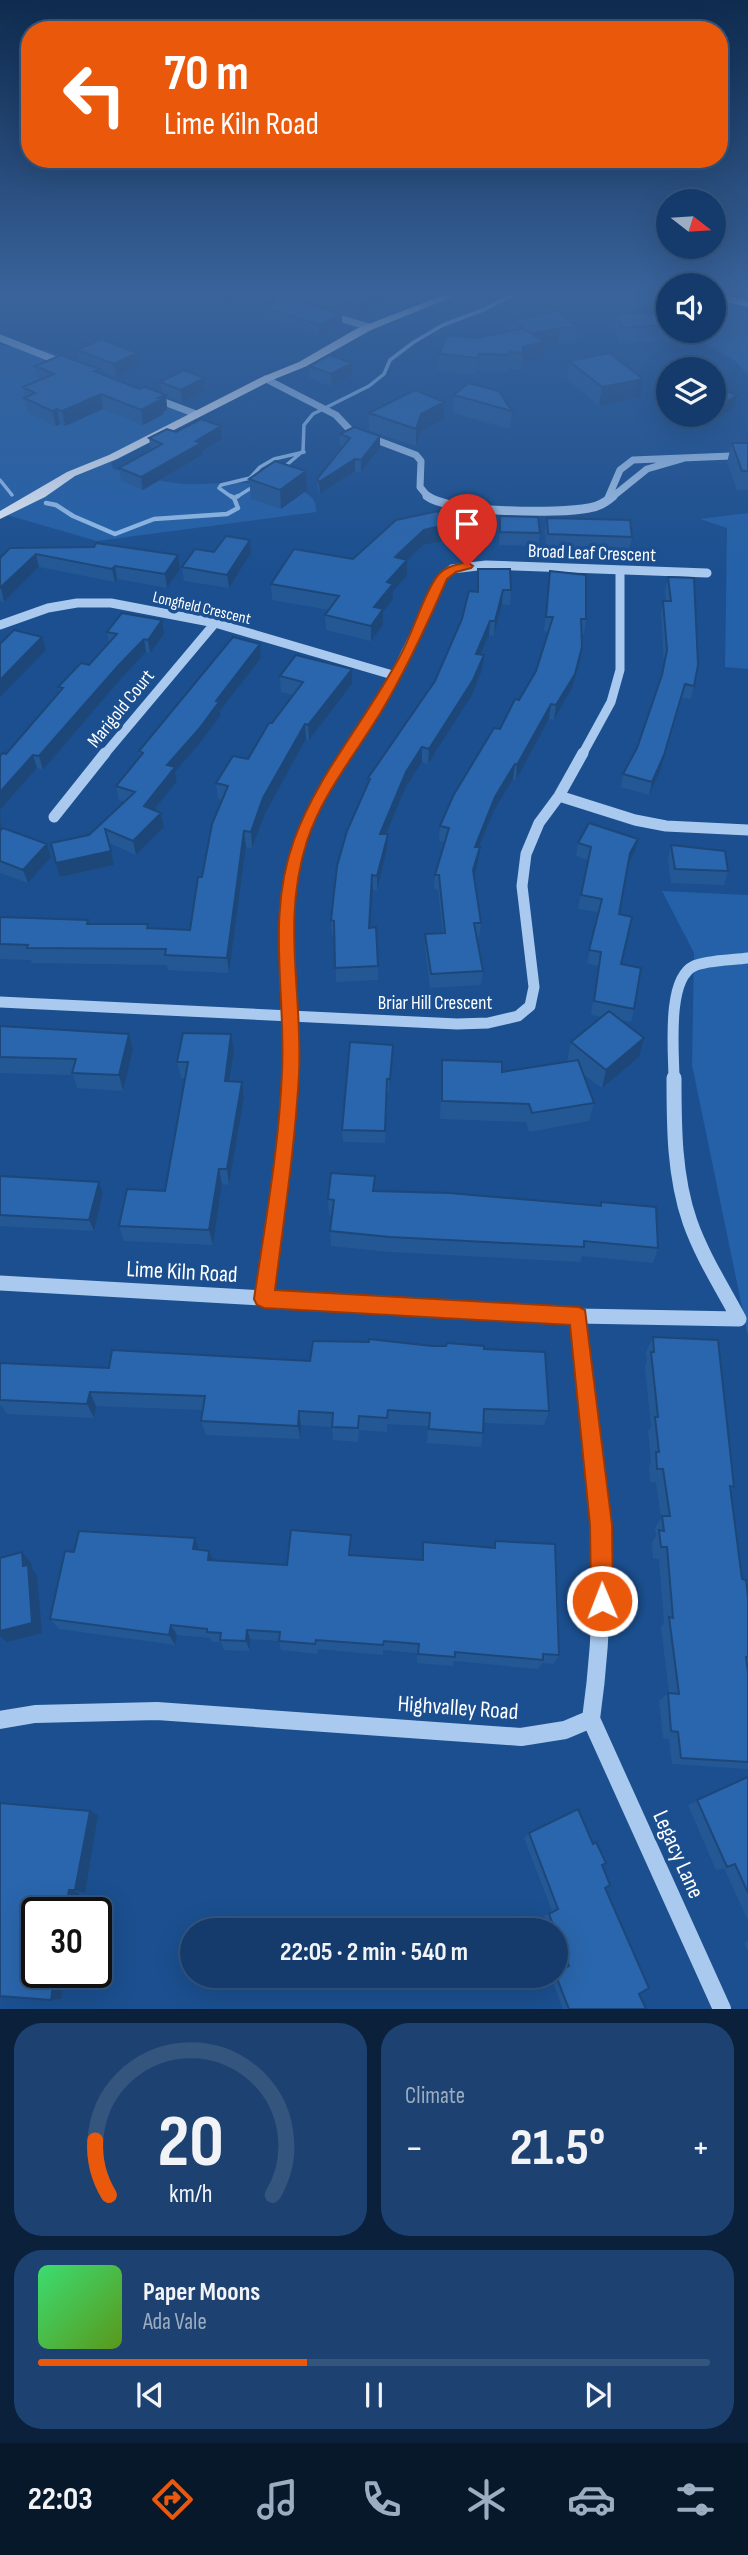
<!DOCTYPE html>
<meta charset="utf-8">
<style>
:root{--surface:#143b6b;--page:#1d4271;--text:#f1f3f6;--muted:#9dadc1;--line:#33557e;--accent:#ea580c}
body{margin:0;font-family:"Sofia Sans Condensed",sans-serif;background:var(--page);color:var(--text);height:100vh;display:flex;flex-direction:column;font-size:26px;white-space:nowrap}
*{box-sizing:border-box;margin:0}
p{font-size:23px;color:var(--muted)}
.icon{flex:none;width:38px;height:38px;fill:none;stroke:currentColor;stroke-width:2;stroke-linecap:round;stroke-linejoin:round}
.map{position:relative;height:2009px;overflow:hidden}
.details{display:flex;flex-direction:column;gap:14px;padding:14px;background:#0b203b;flex:1}
.details>*{flex:none}
.top-card{position:absolute;left:21px;top:21px;width:707px;height:147px;border-radius:28px;box-shadow:0 7px 28px #0002,0 0 0 2px var(--line);background:#ea580c;color:#fff;overflow:hidden}
.needle{width:46px;rotate:107deg}
.fabs{position:absolute;left:656px;top:189px;display:grid;gap:14px}
.fabs a{display:grid;place-items:center;width:70px;height:70px;border-radius:50%;background:var(--surface);box-shadow:0 7px 28px #0002,0 0 0 2px var(--line);font-size:35px}
.speed{position:absolute;left:21px;top:1897px;display:flex;gap:14px;font-size:35px;font-weight:700;text-align:center}
.speed>*{display:grid;place-content:center;width:91px;height:91px;border-radius:50%;background:var(--surface);box-shadow:0 7px 28px #0002,0 0 0 2px var(--line);line-height:1}
.speed .limit{border:4px solid #111;border-radius:10px;background:#fff;color:#111}
.pin{position:absolute;display:grid;place-items:center;width:60px;height:60px;color:#fff;margin:-72px -30px;border-radius:50% 50% 50% 0;rotate:-45deg;box-shadow:0 0 7px #0007}
.pin .icon{rotate:45deg}
.me{position:absolute;width:77px;margin:-38px;rotate:359deg;stroke-linejoin:round;filter:drop-shadow(0 0 5px #0008)}
.turn{display:flex;align-items:center;gap:24px;height:147px;padding:0 28px;font-size:32px}
.turn .icon{width:91px;height:91px;stroke-width:2.5}
.turn b{display:block;font-size:49px;line-height:60px}
.big{font-size:52px;font-weight:700;line-height:1.1}
.details .tile{flex:1;display:flex;flex-direction:column;justify-content:center;gap:10px;min-width:0;padding:0 24px;border-radius:28px;background:var(--page)}
.details .dial{align-items:center;gap:0}
.dial svg{height:182px;overflow:visible;fill:none;stroke:var(--line);stroke-width:7;stroke-linecap:round;text-anchor:middle}
.dial text{fill:var(--text);stroke:none}
.song{display:flex;align-items:center;gap:21px}
.cover{width:84px;height:84px;border-radius:10px;background:linear-gradient(135deg,hsl(140 70% 55%),hsl(90 70% 35%))}
.played{height:7px;border-radius:4px;background:linear-gradient(90deg,var(--accent) 40%,var(--line) 40%)}
.keys{display:flex;justify-content:space-around;direction:ltr}
.heat{display:flex;justify-content:space-between;align-items:center;font-size:38px;direction:ltr}
.details .tiles{flex:1;display:grid;gap:14px;grid-template-columns:1fr 1fr}
.tile:last-child{grid-column:span 2}
.trip{position:absolute;left:180px;top:1918px;width:388px;height:70px;border-radius:35px;background:var(--surface);box-shadow:0 7px 28px #0002,0 0 0 2px var(--line);font-weight:700;line-height:70px;text-align:center}
.dock{display:flex;height:112px;justify-content:space-around;align-items:center;background:#08182b;color:var(--muted)}
.dock .icon{width:49px;height:49px}
.dock .current{color:var(--accent)}
.dock b{font-size:32px;color:var(--text)}
.map>svg:first-child{display:block}
.green{fill:#2461a8}
.lines{fill:none;stroke-linecap:round;stroke-linejoin:round}
.stream-far1{stroke:#9cc4f0;stroke-width:3.5}
.stream{stroke:#9cc4f0;stroke-width:4.5}
.minor-far4{stroke:#a9c9ee;stroke-width:7}
.minor-far3{stroke:#a9c9ee;stroke-width:9}
.minor-far2{stroke:#a9c9ee;stroke-width:11}
.minor-far1{stroke:#a9c9ee;stroke-width:15}
.minor{stroke:#a9c9ee;stroke-width:18}
.major{fill:#f0f6ff;fill-rule:evenodd}
.wall{fill:#245895}
.shaded-wall{fill:#1d4779}
.building{fill:#2a66ad;stroke:#1d4779;stroke-width:2}
.route{fill:#ea580c;stroke:#983908;stroke-width:2}
.labels{text-anchor:middle;stroke-width:7;stroke-linejoin:round;paint-order:stroke}
.far-street-label{font-size:16px;fill:#fff;stroke:#1b4f8f}
.street-label{font-size:19px;fill:#fff;stroke:#1b4f8f}
.near-street-label{font-size:23px;fill:#fff;stroke:#1b4f8f}
</style>
<div class="map">
<svg width="748" height="2009" viewBox="0 0 748 2009">
<rect width="100%" height="100%" fill="#1b4f8f"/>
<path class="green" d="M619 293H668V322Z
M714 303 748 310V374L735 361 683 331H714Z
M0 345 49 351 202 415 111 463 113 469C136 474 159 482 183 484 208 486 300 474 314 501 316 505 316 508 316 512L97 541 0 513Z
M748 513V669L725 667 727 528 700 519Z
M662 891 748 895V1336L692 1065 694 953Z"/>
<g class="lines">
<path class="stream-far1" d="M283 468 303 451 304 425 313 414 369 386 384 374 390 360 414 342 443 325 483 310 517 293
M0 480 12 495
M233 498 219 488 221 485 250 478 260 467 274 459 304 452
M235 498 256 485"/>
<path class="stream" d="M231 496 234 498
M46 503 56 505 73 516 115 534 154 519 227 514 238 508 234 498 238 496"/>
<path class="minor-far4" d="M263 293 285 301
M329 315 369 327
M0 338 68 365
M266 379 336 415 350 430 416 455 421 461 420 487 429 498
M151 397 196 414
M608 498 620 470 633 460 731 456
M611 498 647 469 685 458"/>
<path class="minor-far3" d="M427 496C450 513 559 514 589 508 599 507 606 502 613 496
M0 625 48 608 77 603H111L215 623 396 676
M104 755 215 623
M346 755 394 677 442 577 452 569 486 565 707 573
M582 755 611 702 620 670V571"/>
<path class="minor-far2" d="M559 796 635 820 666 826 748 830
M54 817 105 753
M0 1002 457 1024 488 1023 518 1016 530 1006 534 987 522 886 526 854 539 823 559 796 583 753
M290 1080C294 1000 276 921 300 843 310 810 329 781 348 753
M674 1080C674 1053 666 979 694 966 706 960 734 960 748 958"/>
<path class="minor-far1" d="M0 1283 578 1316 739 1319C722 1287 702 1256 690 1222 674 1176 674 1126 674 1078
M264 1299 283 1158 290 1078
M578 1316 598 1490"/>
<path class="minor" d="M591 1719 722 2009
M0 1720 35 1714 157 1711 521 1737 565 1730 591 1719C602 1642 604 1566 598 1489"/>
<path class="major" d="M449 293H462L371 330 307 366 270 381 117 459 75 476 45 497 0 519V511L67 472 109 455 262 377 299 362 356 329Z
M714 293 748 301V307L714 299Z"/>
</g>
<path class="wall" d="M182 293H247L221 306Z
M269 293H274L342 315V325L319 336 265 318 264 308 271 304Z
M285 293H400L354 316Z
M668 308V331H703L701 338 619 344 614 328 617 313H653L654 309Z
M511 321 578 328 576 343H559L544 346 542 359 522 364 521 370 508 369V371H478L477 375 438 371 439 354 477 338 510 331Z
M77 350 139 366 116 377 99 370V374L139 389 162 393 160 382 204 378 205 391 182 402 166 396 167 410 163 412 164 414 143 425 103 409 65 426 60 424 56 426 27 412 23 387 38 381 35 366 79 362Z
M569 361 640 397 599 406 567 379Z
M352 363V375L331 386 309 378V366Z
M714 387 734 407 718 419 706 415H714Z
M454 395 512 411 510 429 453 413Z
M369 413 444 419 421 431 416 446 369 431Z
M221 426 222 439 202 451V455L143 490 121 481 119 468 151 450 149 438 176 432Z
M340 434 380 436V448L361 472 355 471 320 494 318 491 317 479 343 447 340 446Z
M732 443H748V490H737L727 462Z
M249 479 307 490 281 509 251 499Z
M500 516 540 533 538 546 499 545Z
M547 518 632 537 629 550 546 548 545 531Z
M250 540 251 553 229 588 184 581 182 567 214 552Z
M449 540 423 545 407 561V576L393 591V599L383 612V625L371 641 326 630 325 615 329 610 272 600 271 584 353 559Z
M10 548 180 569 167 588 117 579 115 582 39 567 4 602 0 601V558Z
M478 569 511 590 510 605 502 604 494 636 489 635 481 655 482 670 472 695 428 764 422 762 406 787 386 834 387 849 377 890H373L370 928 378 966V980L336 982 335 935H332L331 920 368 783V778L435 681 477 592Z
M550 571 586 619 584 634H582V647L580 661 572 688 554 720 549 719 516 780 513 779 494 811 479 847 478 862 474 877 481 923 479 937H477L483 971 481 985 430 988 425 948V934L443 933 438 890 434 889 435 875 445 842 439 841 440 826 536 671 548 632 544 631Z
M668 577 694 686 691 699 682 698 661 769 649 795 621 787 623 774 637 748 661 675 664 664 661 614 663 601H666L665 591Z
M107 632 164 634 150 653 146 652 120 680 43 770 37 768 0 810 1 830 47 844 51 857 28 883 0 873V756L6 754 60 693 58 687 89 665 109 643Z
M260 644 261 658 220 711 221 715 200 743 175 772 177 781 154 810 161 813 164 827 136 855 109 843 114 865 60 877 89 835 125 802 119 800 116 786 140 757 139 751Z
M280 676 352 684 309 740 306 739 265 814 252 848 246 847 229 973 168 970 167 965 32 963 31 960 0 959V917L88 920 89 924 190 930 202 877 222 800 218 799 216 783 248 759 293 695 281 692Z
M578 843 634 853 628 865 619 914 621 964 634 1009 631 1022 621 1020 639 1057 602 1088 583 1074 594 1103 589 1121 529 1132 526 1122 440 1119 442 1060 502 1072 568 1062 567 1061 571 1042 602 1017 591 1015 598 966 587 963 598 912 578 909 588 860 576 856Z
M671 845 728 871 724 885 671 883 668 858Z
M0 1026 129 1034 133 1050 123 1091 77 1088 73 1075 0 1073Z
M231 1034 234 1051 230 1082 244 1098 229 1185 222 1184 213 1245 124 1241 119 1226 165 1191 185 1078H181L177 1062Z
M393 1045 389 1092H387L385 1143 343 1142 342 1130Z
M0 1176 103 1194 94 1231 0 1226Z
M375 1191 599 1206 601 1202 658 1248 653 1263 582 1256 580 1262 390 1252 331 1246 330 1231 332 1215H329L328 1199Z
M653 1337 734 1487 730 1492 742 1579 748 1598V1664L747 1665 748 1673V1769L672 1764 669 1739 663 1738 659 1701 668 1693H669L661 1627 664 1623 659 1559 653 1558 652 1542 656 1536 655 1528 661 1518 656 1482H650L649 1466 651 1462 648 1431 651 1426 645 1367 647 1361 646 1352Z
M432 1346 484 1349 549 1411 544 1425 483 1423V1433L481 1447 427 1443 428 1426 387 1424V1432L359 1430 358 1442 333 1440 332 1427 301 1425 300 1439 206 1435 201 1421 203 1410 96 1406 94 1418 7 1414 2 1406H0V1363L109 1368 310 1361Z
M195 1538 199 1550 213 1561 287 1565 351 1547V1555L422 1560 423 1542 493 1548 495 1541 559 1655 554 1664 542 1663 538 1669 454 1661 453 1666 417 1663V1653L383 1650V1655L318 1649 317 1654 281 1650 279 1641 250 1639V1651L224 1650 221 1642H212L210 1638 177 1635 175 1645 59 1629 50 1619Z
M748 1777V1921L724 1868 716 1870 688 1805Z
M529 1833 602 1865 605 1888 639 1994 646 2009H563L551 1976H556V1969L563 1966 556 1950V1930H549L544 1916 552 1911 524 1838Z
M748 1941V1951L744 1943Z"/>
<path class="shaded-wall" d="M222 293H247L221 306 220 295Z
M377 293H400L354 316V305Z
M342 315V325L319 336V325Z
M560 328 559 343 544 346 542 359 522 364 523 347 530 334Z
M137 353 139 366 116 377 114 364Z
M479 354 478 371 477 375 478 358Z
M352 363V375L331 386V374Z
M204 378 205 391 182 402 181 390Z
M643 379 640 397 599 406 602 387Z
M101 394 103 409 65 426 62 411Z
M166 395 167 410 163 412 164 414 143 425 141 410Z
M737 395 734 407 718 419 720 406Z
M444 402V419L421 431 416 446V429L421 414Z
M57 409 60 424 56 426 52 411Z
M221 426 222 439 202 451V455L143 490 141 477 196 441Z
M380 436V448L361 472V460Z
M355 459V471L320 494 319 482Z
M306 471 307 490 281 509 280 490Z
M449 524V540L423 545 407 561V576L393 591V599L383 612V625L371 641V626L374 607 387 582 395 557 424 530Z
M250 540 251 553 229 588 227 575Z
M36 554 39 567 4 602 1 588Z
M178 555 180 569 167 588 165 574Z
M115 566 117 579 115 582 112 569Z
M503 590 502 604 494 636 495 621Z
M162 620 164 634 150 653 148 640Z
M490 621 489 635 475 668 476 654Z
M42 637 46 650 0 697V680Z
M144 639 146 652 120 680 43 770 39 756 118 666Z
M260 644 261 658 220 711 221 715 200 743 175 772 177 781 146 820 144 806 167 765Z
M582 647 580 661 572 688 554 720 556 705Z
M484 655 482 670 472 695 428 764 429 749Z
M352 669V684L309 740 308 725Z
M685 684 661 769 649 795 652 782Z
M551 704 549 719 516 780 517 765Z
M305 724 306 739 265 814 252 848 251 832 263 798Z
M422 747V762L406 787 380 848V834L406 772Z
M33 755 37 768 0 810 2 840H0V792Z
M515 764 513 779 494 811 473 861 475 847 495 797Z
M161 813 164 827 136 855 133 841Z
M244 831 246 847 229 973 227 958Z
M388 834 387 849 377 890V876Z
M638 839 634 853 627 867 630 853Z
M47 844 51 857 28 883 23 870Z
M480 847 478 862 472 885 473 870Z
M111 851 114 865 60 877 56 863Z
M372 875 373 890 369 942V928Z
M129 1034 133 1050 123 1091 119 1075Z
M231 1034 234 1051 227 1098 225 1081Z
M644 1038 639 1057 602 1088 606 1070Z
M393 1045V1058L389 1092 390 1079Z
M242 1082 244 1098 229 1185 227 1169Z
M219 1169 222 1184 213 1245 209 1230Z
M99 1182 103 1194 94 1231 89 1220Z
M90 1392 96 1406 94 1418 87 1404Z
M299 1411 301 1425 300 1439 298 1426Z
M195 1538 199 1550 193 1549Z
M209 1551 214 1562 208 1560Z
M22 1552 31 1563 32 1569 37 1576 42 1633 7 1642 0 1636V1631L23 1566Z
M171 1625 177 1635 175 1645 169 1635Z
M247 1630 250 1639V1651L246 1641Z
M90 1811 98 1815 85 1893 75 1890Z
M69 1890 79 1893 76 1913H65Z
M55 1972H66L61 1999 51 2000Z"/>
<path class="building" d="M270 293H274L342 315 319 325 264 308 275 303Z
M319 293H377L354 305Z
M668 308V325L621 328 617 313H658L654 309Z
M558 311 578 328H560L531 333 511 321Z
M524 328 544 342 523 347V353L510 352 509 355 479 354 478 358 439 354 447 335 477 338Z
M101 339 137 353 114 364 77 350Z
M609 353 643 379 602 387 569 361Z
M61 355 99 369 94 371 139 389 145 387 166 395 158 398 162 399 141 410 101 394 62 411 57 409 52 411 24 398 35 393 23 387 54 374 35 366Z
M329 355 352 363 331 374 309 366Z
M184 370 204 378 181 390 160 382Z
M468 383 499 391 512 411 454 395Z
M714 387 737 395 720 406 714 404Z
M415 390 444 402 421 414 416 429 369 413Z
M201 419 221 426 196 441 201 443 141 477 119 468 162 444 149 438 167 429 176 432Z
M354 427 380 436 361 460 355 459 319 482 317 479 350 438 340 434Z
M732 443H748V471H742Z
M275 461 306 471 280 490 249 479Z
M438 511 449 524 424 530 395 557 407 560 387 582 393 584 374 607 383 609 371 626 325 615 339 596 271 584 294 549 353 559 396 520Z
M500 516 538 517 540 533 500 532Z
M547 518 630 520 632 537 548 534Z
M226 536 250 540 227 575 182 567 195 549 214 552Z
M96 543 178 555 165 574 115 566 112 569 36 554 0 588V558L10 548 94 547Z
M478 569H510L511 590H503L495 621H490L476 654 484 655 473 680 429 749 422 747 406 772 380 834H388L377 876 372 875 369 928 376 927 378 966 335 968 334 921 331 920 337 866 347 831 370 779 368 778 435 681 462 619 469 591 478 592Z
M550 571 586 575V619H581L582 647 575 674 556 705 551 704 517 765 515 764 495 797 475 847H480L473 870 481 923H474L483 971 431 974 425 934 445 933 439 875H435L449 828 440 826 453 796 494 728 500 729 515 699 519 700 536 671 553 617H546Z
M668 577 694 578 698 665 694 686 685 684 664 755 652 782 623 774 637 748 662 675 667 650 663 601H671Z
M122 613 162 620 148 640 144 639 118 666 39 756 33 755 0 792V756L3 753 6 754 63 688 58 687 81 663 89 665 117 634 107 632Z
M14 630 42 637 0 680V644Z
M233 637 260 644 216 701 219 702 199 729 167 765 175 767 144 806 161 813 133 841 105 829 111 851 56 863 51 843 89 835 135 792 116 786 143 753 139 751Z
M296 655 352 669 308 725 305 724 263 798 251 832 244 831 227 958 165 955 166 949 27 948 28 945 0 944V917L88 920 87 924H148L147 928 190 930 198 877H202L212 824 228 786 216 783 233 756 248 759 269 723H272L303 682 280 676Z
M589 823 638 839 630 853 619 914 632 917 621 964 641 968 634 1009 594 1001 601 952 589 950 602 899 581 895 591 847 578 843Z
M3 828 47 844 23 870 0 861V831Z
M671 845 725 851 728 871 675 869Z
M609 1011 644 1038 606 1070 571 1042Z
M0 1026 129 1034 119 1075 72 1073 76 1059 0 1057Z
M183 1033 231 1034 225 1081 242 1082 227 1169H219L209 1230 119 1226 127 1189 165 1191 188 1062H177Z
M350 1042 393 1045 390 1079H387L385 1131 342 1130Z
M442 1060 502 1062V1072L578 1060 594 1103 532 1113 529 1104 442 1101Z
M331 1173 375 1176 373 1191 449 1193 601 1206V1202L656 1207 658 1248 584 1241V1247L390 1237 330 1231 334 1200 328 1199Z
M0 1176 99 1182 89 1220 0 1215Z
M653 1337 718 1340 734 1487 730 1486 742 1579 746 1580 748 1598V1657H746L748 1673V1762L681 1758 678 1732 671 1731 668 1693 679 1694 669 1617 673 1618 667 1547H661L659 1530 664 1531 662 1516H670L663 1469H657L656 1452H659L655 1417H658L651 1352H654Z
M369 1339 432 1346H446L447 1343 484 1346V1349L545 1352 549 1411 484 1409 483 1433 429 1429 430 1413 388 1410 387 1418 359 1416 358 1428 332 1427 333 1413 299 1411 298 1426 201 1421 205 1396 90 1392 87 1404 0 1400V1363L109 1368 112 1350 310 1361 313 1341 369 1342Z
M291 1530 351 1535 349 1555 423 1560V1542L495 1548V1541L555 1544 559 1655 543 1654V1660L455 1652V1657L418 1654 419 1644 384 1641 383 1645 316 1640 315 1644 279 1641 280 1632 247 1630 246 1641 220 1640 221 1633 207 1632V1629L171 1625 169 1635 50 1619 65 1551 74 1552 79 1531 195 1538 193 1549 209 1551 208 1560 287 1565Z
M22 1552 23 1566 28 1565 32 1623 0 1631V1558Z
M748 1777V1893L735 1864 727 1867 697 1800Z
M0 1803 90 1811 75 1890H69L65 1913H37V1972H55L51 2000 0 1996Z
M578 1809 593 1844 596 1842 606 1863 602 1865 610 1885 605 1888 649 1988 639 1994 646 2009H569L556 1976V1972L569 1966 556 1934V1930H555L549 1914 558 1909 529 1833Z"/>
<linearGradient id="sky" x2="0" y2="1"><stop stop-color="#0f2b4f"/><stop offset="0.51" stop-color="#39639b"/><stop offset="1" stop-color="#39639b" stop-opacity="0"/></linearGradient>
<rect width="748" height="575" fill="url(#sky)"/>
<path class="route" d="M467 562 473 566 471 568 456 572 447 579C427 625 407 669 381 712 355 755 323 793 307 841 281 923 303 991 299 1074 295 1146 284 1218 275 1290L579 1307 585 1310 612 1525 613 1601 610 1608 602 1612 594 1608 591 1601 590 1525 570 1325 264 1308 257 1305 254 1299C265 1223 279 1148 282 1072 286 992 266 917 294 840 318 773 367 719 400 656 411 637 426 588 439 574 446 566 457 565 467 562Z"/>
<g class="labels">
<g class="far-street-label">
<text transform="translate(202 607) rotate(13)" y="6">Longfield Crescent</text>
</g>
<g class="street-label">
<text transform="translate(592 552) rotate(2)" y="7">Broad Leaf Crescent</text>
<text transform="translate(120 708) rotate(-51)" y="7">Marigold Court</text>
<text x="435" y="1009">Briar Hill Crescent</text>
</g>
<g class="near-street-label">
<text transform="translate(182 1271) rotate(3)" y="8">Lime Kiln Road</text>
<text transform="translate(458 1707) rotate(4)" y="8">Highvalley Road</text>
<text transform="translate(679 1854) rotate(66)" y="8">Legacy Lane</text>
</g>
</g>
</svg>
<div class="fabs">
<a><svg class="needle" viewBox="-14 -14 28 28"><path d="M0-13l5 13h-10z" fill="#e53935"/><path d="M0 13l5-13h-10z" fill="#9dadc1"/></svg></a>
<a><svg class="icon" aria-label="sound" viewBox="0 0 24 24"><path d="M4 9h4l5-4v14l-5-4H4zM17 9q2 3 0 6"/></svg></a>
<a><svg class="icon" aria-label="layers" viewBox="0 0 24 24"><path d="M12 4l9 5-9 5-9-5zM3 14l9 5 9-5"/></svg></a>
</div>
<div class="speed"><div class="limit">30</div></div>
<div class="pin" style="left:467px;top:566px;background:#d93025"><svg class="icon" aria-label="arrive" viewBox="0 0 24 24"><path d="M6 21V4h12l-3 4 3 4H6"/></svg></div>
<svg class="me" style="left:602px;top:1601px" viewBox="-20 -20 40 40"><circle r="17" fill="#ea580c" stroke="#fff" stroke-width="3"/><path d="M0-11L8 9 0 5-8 9z" fill="#fff"/></svg>
<div class="trip">22:05 · 2 min · 540 m</div>
<div class="top-card">
<div class="turn"><svg class="icon" aria-label="left" viewBox="0 0 24 24"><path d="M17 20v-9H6M10 6l-5 5 5 5"/></svg><div><b>70 m</b>Lime Kiln Road</div></div>
</div>
</div>
<section class="details">
<div class="tiles">
<div class="tile dial"><svg viewBox="0 0 100 80">
<path d="M14 69A42 42 0 1 1 86 69"/>
<path d="M14 69A42 42 0 0 1 8 45" stroke="#ea580c"/>
<text x="50" y="56" font-size="32" font-weight="700">20</text>
<text x="50" y="72" font-size="11">km/h</text>
</svg></div>
<div class="tile"><p>Climate</p>
<div class="heat"><a>−</a><b class="big">21.5°</b><a>+</a></div>
</div>
<div class="tile">
<div class="song"><i class="cover"></i><div><b>Paper Moons</b><p>Ada Vale</p></div></div>
<div class="played"></div>
<div class="keys"><svg class="icon" aria-label="previous" viewBox="0 0 24 24"><path d="M18 5L8 12l10 7zM5 5v14"/></svg><svg class="icon" aria-label="pause" viewBox="0 0 24 24"><path d="M8 5v14M16 5v14"/></svg><svg class="icon" aria-label="next" viewBox="0 0 24 24"><path d="M6 5l10 7-10 7zM19 5v14"/></svg></div>
</div>
</div>
</section>
<nav class="dock">
<b>22:03</b>
<svg class="icon current" aria-label="directions" viewBox="0 0 24 24"><path d="M12 3l9 9-9 9-9-9zM9 14v-3h6M13 9l2 2-2 2"/></svg>
<svg class="icon" aria-label="music" viewBox="0 0 24 24"><path d="M9 18V5l10-2v13"/><circle cx="6" cy="18" r="3"/><circle cx="16" cy="16" r="3"/></svg>
<svg class="icon" aria-label="phone" viewBox="0 0 24 24"><path d="M5 4h4l2 5-3 2q2 4 5 5l2-3 5 2v4C11 20 4 13 5 4z"/></svg>
<svg class="icon" aria-label="climate" viewBox="0 0 24 24"><path d="M12 3v18M4 7l16 10M4 17L20 7"/></svg>
<svg class="icon" aria-label="car" viewBox="0 0 24 24"><path d="M5 17H2v-5l4-1 3-4h7l3 4 3 1v5h-3M9 17h6M6 11h13"/><circle cx="7" cy="17" r="2"/><circle cx="17" cy="17" r="2"/></svg>
<svg class="icon" aria-label="filters" viewBox="0 0 24 24"><path d="M4 7h16M4 17h16"/><circle cx="9" cy="7" r="2"/><circle cx="15" cy="17" r="2"/></svg>
</nav>
